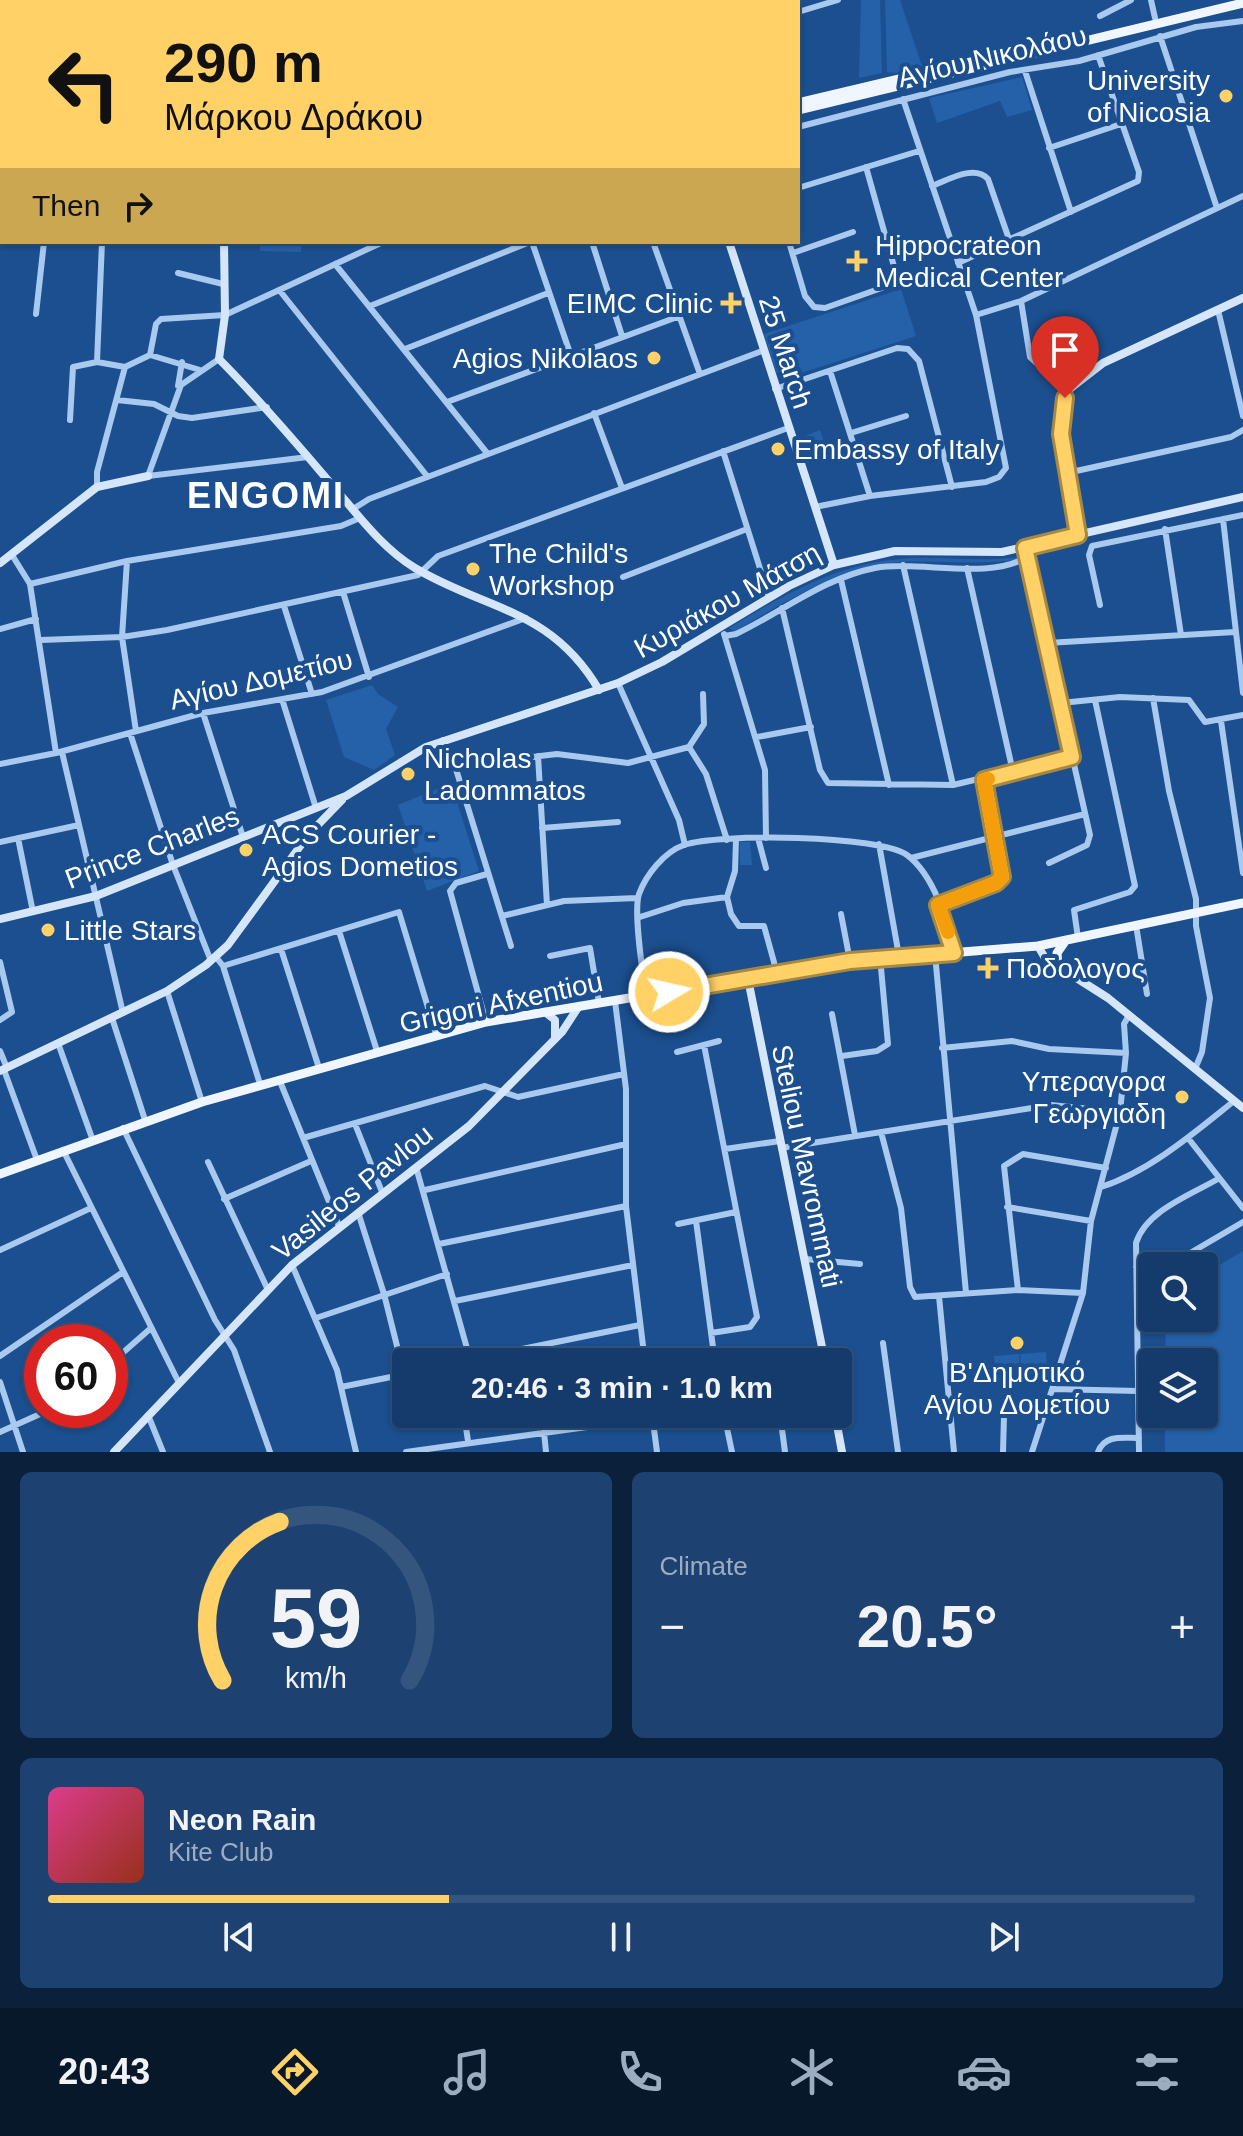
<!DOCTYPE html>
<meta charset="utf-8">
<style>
:root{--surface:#143b6b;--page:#1d4271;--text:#f1f3f6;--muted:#9dadc1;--line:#33557e;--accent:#ffd166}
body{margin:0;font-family:Arial,sans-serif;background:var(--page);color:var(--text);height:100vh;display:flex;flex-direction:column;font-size:30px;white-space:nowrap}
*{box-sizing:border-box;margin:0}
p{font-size:26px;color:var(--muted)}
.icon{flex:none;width:44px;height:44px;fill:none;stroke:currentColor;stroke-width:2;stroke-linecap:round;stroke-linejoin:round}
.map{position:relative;height:1452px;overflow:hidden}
.drawer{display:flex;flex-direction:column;gap:20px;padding:20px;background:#0b203b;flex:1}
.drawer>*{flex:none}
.top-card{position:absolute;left:0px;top:0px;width:800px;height:244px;box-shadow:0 2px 6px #0004,0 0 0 2px var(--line);background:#ffd166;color:#111;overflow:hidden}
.controls{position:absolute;left:1138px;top:1252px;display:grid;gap:16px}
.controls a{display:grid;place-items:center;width:80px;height:80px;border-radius:8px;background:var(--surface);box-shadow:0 2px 6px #0004,0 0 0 2px var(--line);font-size:40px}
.speed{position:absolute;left:24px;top:1324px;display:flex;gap:16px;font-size:40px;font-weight:700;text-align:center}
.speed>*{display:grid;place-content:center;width:104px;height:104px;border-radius:50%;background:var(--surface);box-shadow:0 2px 6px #0004,0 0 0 2px var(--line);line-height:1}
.speed .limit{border:12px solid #d22;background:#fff;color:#111}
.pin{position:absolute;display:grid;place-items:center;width:68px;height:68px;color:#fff;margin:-82px -34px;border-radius:50% 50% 50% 0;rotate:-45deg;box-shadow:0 0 8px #0007}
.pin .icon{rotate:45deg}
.me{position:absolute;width:88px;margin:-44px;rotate:81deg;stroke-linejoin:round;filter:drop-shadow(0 0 6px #0008)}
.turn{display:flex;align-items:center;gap:28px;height:168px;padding:0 32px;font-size:36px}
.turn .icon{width:104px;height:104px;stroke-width:2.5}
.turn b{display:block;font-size:56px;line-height:68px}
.then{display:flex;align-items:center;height:76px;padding:0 32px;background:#0003;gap:16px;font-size:30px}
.big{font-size:60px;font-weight:700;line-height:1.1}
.drawer .widget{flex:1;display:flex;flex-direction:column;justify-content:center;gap:12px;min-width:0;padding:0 28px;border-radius:12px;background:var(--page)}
.drawer .dial{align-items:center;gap:0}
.dial svg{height:208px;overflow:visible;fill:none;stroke:var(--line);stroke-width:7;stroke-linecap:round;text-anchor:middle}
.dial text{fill:var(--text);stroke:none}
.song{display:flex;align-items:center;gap:24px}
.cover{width:96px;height:96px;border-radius:12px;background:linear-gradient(135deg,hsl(330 70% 55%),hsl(10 70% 35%))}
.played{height:8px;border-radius:4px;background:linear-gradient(90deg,var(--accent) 35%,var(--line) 35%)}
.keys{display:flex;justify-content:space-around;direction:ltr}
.heat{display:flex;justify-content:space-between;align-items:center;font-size:44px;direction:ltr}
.drawer .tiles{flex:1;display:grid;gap:20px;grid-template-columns:1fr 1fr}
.widget:last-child{grid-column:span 2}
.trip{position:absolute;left:392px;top:1348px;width:460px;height:80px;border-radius:8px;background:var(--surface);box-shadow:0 2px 6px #0004,0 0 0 2px var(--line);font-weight:700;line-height:80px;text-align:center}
.menu{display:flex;height:128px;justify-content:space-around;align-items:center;background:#08182b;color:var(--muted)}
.menu .icon{width:56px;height:56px}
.menu .on{color:var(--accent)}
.menu b{font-size:36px;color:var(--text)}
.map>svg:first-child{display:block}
.green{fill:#2461a8}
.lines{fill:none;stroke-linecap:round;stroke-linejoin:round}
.street{stroke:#a9c9ee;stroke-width:6}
.secondary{stroke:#d6e6fa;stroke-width:8}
.primary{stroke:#f0f6ff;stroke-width:9}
.route-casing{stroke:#a68842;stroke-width:20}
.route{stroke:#ffd166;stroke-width:14}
.slow{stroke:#f59e0b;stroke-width:14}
.poi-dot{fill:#ffd166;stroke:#1b4f8f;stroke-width:3}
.labels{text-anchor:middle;stroke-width:8;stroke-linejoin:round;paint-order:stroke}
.street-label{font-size:28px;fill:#fff;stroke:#1b4f8f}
.poi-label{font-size:28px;fill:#fff;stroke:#1b4f8f;text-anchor:start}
.district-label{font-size:36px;font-weight:bold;letter-spacing:2px;fill:#fff;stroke:#1b4f8f}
</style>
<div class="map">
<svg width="1243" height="1452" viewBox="0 0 1243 1452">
<rect width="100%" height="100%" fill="#1b4f8f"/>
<path class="green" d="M861 0H880L882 73 859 78Z
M885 0H900L922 66 895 73 887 72Z
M1022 77 1032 110 1007 117 1000 101 937 123 929 98Z
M260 242H301V252L260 251Z
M901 289 916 336 786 378 776 372 764 334Z
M820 430 826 449 806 456 800 438Z
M1018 557 1021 559C974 567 936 558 892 563 835 570 784 603 735 631L729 628C782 596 836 564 900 559 939 555 978 563 1018 557Z
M372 685 378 694 398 707 386 729 395 755 374 770 344 757 326 700Z
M451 783 479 871 427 891 398 805Z
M740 842H750L752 865H740Z
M1243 1251V1452H1165V1414H1204V1362H1165L1166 1318H1204V1274Z
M1046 1352 1047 1367 1022 1369 1020 1354Z
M1019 1354 1020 1368 995 1370 994 1356Z"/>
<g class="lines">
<path class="street" d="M725 0V2
M789 0V2
M1151 0 1155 18
M500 2V0
M798 12 838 0
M1100 16 1131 0
M1160 36 1217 208
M1025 71 1071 212
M798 127 1010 72 1079 61 1196 27 1243 21
M1049 148 1121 124
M932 186C948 180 974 164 988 179L1010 242
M798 188 919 151
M532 242 571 356
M592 242 622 336
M653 242 700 374
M789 242 805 296 814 307 825 308 890 285 895 270 866 167
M793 253 853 232
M958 263 1138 181 1139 172 1098 55
M335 264 487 453
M178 273 223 284
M280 291 427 476
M1021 301 1030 357 1067 391
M370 306 530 242
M1218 310 1243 416
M36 314 44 242
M976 315 1021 301 1243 196
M405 349 548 293
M150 355 156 324 161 319 225 315 383 242
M219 359 181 385 148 476 308 457
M97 362 102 242
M830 371 870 496
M178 386 182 362
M775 389 897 348 908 349 919 361 952 487
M117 400 154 404 178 416 192 418 267 407
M447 402 680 316
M594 413 622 488
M70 420 73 367 97 362 125 367 150 355 200 370
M851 433 906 416
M723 451 769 597
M1067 473 1231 437 1243 430
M97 487V472L125 367
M815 507 870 496 986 482 999 477 1006 468 976 315 903 99
M353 509 369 499 762 351
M1223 519 1243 693
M1165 529 1181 635
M1025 548 1090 835 1087 845 1049 863
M12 555 30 584 56 753
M127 561 122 637 136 731
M903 565 953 785
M967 568 1013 772
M623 577 747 529
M841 580 889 785
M30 584 127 561 341 526 360 518
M343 592 369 677
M1100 605 1089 555 1092 546 1243 515
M284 606 312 694
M782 608 820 770 828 783 953 785 1072 757
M0 629 36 619
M724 634 765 770 766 838
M725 636 736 634C782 612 824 578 875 568 919 560 988 581 1027 557
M41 640 122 637 167 630 418 575 438 556 788 428
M1047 643 1235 632
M618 683 679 820 685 845
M1153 698 1169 791 1196 899V926L1210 998 1202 1052 1195 1069
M282 699 316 808
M1061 703 1120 697 1189 700 1205 722 1243 715
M203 713 243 837
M1221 721 1243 873
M130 733 173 865 211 961
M757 737 811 727
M443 740 455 766 511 946
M689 747 706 774 727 840
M62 752 123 1013
M538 756 547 905
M0 764 56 753 203 713 322 692 526 618
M455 766 557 754 628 763 689 747 704 724 703 694
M542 828 618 822
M18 838 33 912
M758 838 766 868
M736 840 735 871 727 897 731 914 739 926H764L777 973
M0 842 79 825
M879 844 899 956
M911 858 1085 814
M938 905 996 883 1002 877 984 780
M841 914 850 961
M502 916 564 901 637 898
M640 917 683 903 727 897
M1136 925 1147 994
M339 931 377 1051
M1078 938 1074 910 1130 892 1135 886 1095 700
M281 949 319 1068
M935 954 966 1293
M550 956 590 948 599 1003
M216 957 223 966 260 1084
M0 962 12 1012 0 1020
M223 966 399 912 436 1034
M167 991 202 1102
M646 996C643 974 633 912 639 894 646 875 664 852 684 845 718 833 879 835 907 855 934 875 948 922 954 953
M615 1001 626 1089V1206L645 1362
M832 1014 855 1135
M112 1018 145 1120
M486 1022 450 891 456 883 487 874
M58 1043 92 1138
M704 1045 757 1317 750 1327 711 1333
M942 1048 1012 1041 1049 1049 1126 1053
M0 1051 7 1068
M677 1052 719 1041
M842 1056 877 1051 888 1044 880 957
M4 1070 37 1160
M279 1079 339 1226
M355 1124 382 1192
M123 1128 215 1320 234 1350 270 1452
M881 1132 901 1208 910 1287 915 1297 1018 1290 1083 1293
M303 1138 485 1086 518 1097 624 1074
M1188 1138 1243 1208
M781 1148 1051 1105 1120 1112
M725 1149 780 1141
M63 1150 179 1383
M208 1162 268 1290
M416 1167 470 1359
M1101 1187C1150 1171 1194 1133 1234 1101
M425 1190 626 1144
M224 1199 311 1161
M1007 1207 1091 1221
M358 1212 384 1294 404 1374
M696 1221 715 1362
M678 1224 736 1212
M439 1244 626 1206
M0 1250 91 1208
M805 1259 860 1264
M292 1265 337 1370 356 1452
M1136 1267 1180 1259 1243 1222
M1018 1290 1004 1166 1023 1154 1106 1168
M939 1296 954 1452
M455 1301 633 1265
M316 1318 447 1274
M883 1343 898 1452
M0 1356 123 1272
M458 1362 640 1325
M110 1364 151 1328
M0 1382 23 1452
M341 1387 406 1374
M1053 1389 1138 1391
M464 1414 468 1441
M652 1414 657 1452
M724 1414 732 1452
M780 1414 785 1452
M148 1415 163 1452
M0 1432 49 1410
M544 1432 546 1452
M406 1452 652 1418
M1003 1452 1004 1416 1014 1412 1043 1413
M1032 1452 1083 1293 1091 1221 1120 1112 1126 1053 1124 1024 1129 1015
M1098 1452C1105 1434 1123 1438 1139 1438
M1139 1452 1136 1243C1146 1211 1190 1195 1218 1179"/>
<path class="secondary" d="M648 0 650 2
M657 0 658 2
M224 242 225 315 219 359C260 400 296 443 333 486 358 515 382 548 415 568 485 610 551 608 599 690
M729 242 834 565
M1078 535 1061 434 1067 391 1103 363 1243 298
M0 563 97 487 148 476
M0 919 96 896 346 796 426 747 618 683 662 662 789 586 834 565 895 551 1002 552 1243 497
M1038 946 1045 958 1108 998 1243 1108
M748 979 825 1362
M545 1012 555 1020V1037
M0 1071 167 991 206 965 228 945 309 834 342 800
M835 1414 842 1452
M114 1452 292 1265 469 1126 562 1032 579 1006"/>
<path class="primary" d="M0 67H2
M0 77 2 78
M798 103 1009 53
M798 110 1243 3
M1058 966 1057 953 1066 940
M0 1174 202 1102 486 1022 850 961 1038 946 1243 903"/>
</g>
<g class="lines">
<defs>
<path id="route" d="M669 992 850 961 954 953 938 905 996 883 1002 877 984 780 1072 757 1025 548 1078 535 1061 434 1065 398"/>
</defs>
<use href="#route" class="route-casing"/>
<use href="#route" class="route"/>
<path class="slow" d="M948 932 938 905 996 883 1002 877 984 780 988 779"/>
</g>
<g class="poi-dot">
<circle cx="1226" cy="96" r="8"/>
<path d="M853 249h8v8h8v8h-8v8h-8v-8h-8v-8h8z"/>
<path d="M727 291h8v8h8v8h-8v8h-8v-8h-8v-8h8z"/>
<circle cx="654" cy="358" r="8"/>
<circle cx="778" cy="449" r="8"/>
<circle cx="473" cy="569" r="8"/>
<circle cx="408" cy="774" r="8"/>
<circle cx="246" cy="850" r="8"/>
<circle cx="48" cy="930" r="8"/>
<path d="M984 956h8v8h8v8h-8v8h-8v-8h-8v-8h8z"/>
<circle cx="1182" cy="1097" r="8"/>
<circle cx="1017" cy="1343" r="8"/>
</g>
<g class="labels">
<g class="street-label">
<text transform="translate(992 56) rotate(-13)" y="10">Αγίου Νικολάου</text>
<text transform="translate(786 352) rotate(72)" y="10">25 March</text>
<text transform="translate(727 600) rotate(-29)" y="10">Κυριάκου Μάτση</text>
<text transform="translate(261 679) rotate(-13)" y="10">Αγίου Δομετίου</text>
<text transform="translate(152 847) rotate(-21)" y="10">Prince Charles</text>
<text transform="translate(501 1002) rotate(-12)" y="10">Grigori Afxentiou</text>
<text transform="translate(807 1166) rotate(78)" y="10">Steliou Mavrommati</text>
<text transform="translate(352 1192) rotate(-39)" y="10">Vasileos Pavlou</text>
</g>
<g class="poi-label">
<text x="1210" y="90" text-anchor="end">University<tspan x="1210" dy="32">of Nicosia</tspan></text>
<text x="875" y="255">Hippocrateon<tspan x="875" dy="32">Medical Center</tspan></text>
<text x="713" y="313" text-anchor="end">EIMC Clinic</text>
<text x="638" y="368" text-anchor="end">Agios Nikolaos</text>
<text x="794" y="459">Embassy of Italy</text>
<text x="489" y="563">The Child's<tspan x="489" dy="32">Workshop</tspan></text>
<text x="424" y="768">Nicholas<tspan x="424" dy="32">Ladommatos</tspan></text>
<text x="262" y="844">ACS Courier -<tspan x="262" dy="32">Agios Dometios</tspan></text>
<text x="64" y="940">Little Stars</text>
<text x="1006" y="978">Ποδολογος</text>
<text x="1166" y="1091" text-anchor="end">Υπεραγορα<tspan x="1166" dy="32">Γεωργιαδη</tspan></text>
<text x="1017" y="1382" text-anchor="middle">Β'Δημοτικό<tspan x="1017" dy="32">Αγίου Δομετίου</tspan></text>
</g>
<g class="district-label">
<text x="266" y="508">ENGOMI</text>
</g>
</g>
</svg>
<div class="controls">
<a><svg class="icon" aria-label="search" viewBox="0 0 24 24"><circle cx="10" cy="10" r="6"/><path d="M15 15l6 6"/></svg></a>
<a><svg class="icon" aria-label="layers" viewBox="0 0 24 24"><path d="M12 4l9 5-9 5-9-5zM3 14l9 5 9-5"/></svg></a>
</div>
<div class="speed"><div class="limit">60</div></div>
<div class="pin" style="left:1065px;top:398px;background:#d93025"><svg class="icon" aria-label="arrive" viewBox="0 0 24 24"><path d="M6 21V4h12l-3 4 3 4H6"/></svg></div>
<svg class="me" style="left:669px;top:992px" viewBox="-20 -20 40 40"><circle r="17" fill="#ffd166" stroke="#fff" stroke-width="3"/><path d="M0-11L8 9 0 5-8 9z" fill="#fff"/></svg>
<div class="trip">20:46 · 3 min · 1.0 km</div>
<div class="top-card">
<div class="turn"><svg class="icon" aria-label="left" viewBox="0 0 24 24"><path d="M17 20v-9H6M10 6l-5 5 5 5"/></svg><div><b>290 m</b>Μάρκου Δράκου</div></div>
<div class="then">Then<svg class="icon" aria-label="right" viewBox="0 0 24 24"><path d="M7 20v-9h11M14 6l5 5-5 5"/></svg></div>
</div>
</div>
<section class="drawer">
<div class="tiles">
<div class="widget dial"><svg viewBox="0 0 100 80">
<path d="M14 69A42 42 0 1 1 86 69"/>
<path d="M14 69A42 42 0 0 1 36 8" stroke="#ffd166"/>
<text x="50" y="56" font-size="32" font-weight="700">59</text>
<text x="50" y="72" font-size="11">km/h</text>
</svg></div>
<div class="widget"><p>Climate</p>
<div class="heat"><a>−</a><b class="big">20.5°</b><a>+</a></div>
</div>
<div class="widget">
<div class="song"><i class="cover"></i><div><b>Neon Rain</b><p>Kite Club</p></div></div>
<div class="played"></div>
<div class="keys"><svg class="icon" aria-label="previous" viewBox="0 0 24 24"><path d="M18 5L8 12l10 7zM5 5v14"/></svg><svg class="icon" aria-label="pause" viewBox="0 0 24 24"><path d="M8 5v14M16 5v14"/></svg><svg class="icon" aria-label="next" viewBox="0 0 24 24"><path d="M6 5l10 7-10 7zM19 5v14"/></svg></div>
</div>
</div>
</section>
<nav class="menu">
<b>20:43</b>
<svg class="icon on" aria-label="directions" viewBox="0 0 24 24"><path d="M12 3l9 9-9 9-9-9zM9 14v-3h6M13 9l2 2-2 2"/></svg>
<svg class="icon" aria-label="music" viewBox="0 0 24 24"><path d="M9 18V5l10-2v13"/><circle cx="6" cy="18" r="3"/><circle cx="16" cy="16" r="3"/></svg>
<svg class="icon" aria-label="phone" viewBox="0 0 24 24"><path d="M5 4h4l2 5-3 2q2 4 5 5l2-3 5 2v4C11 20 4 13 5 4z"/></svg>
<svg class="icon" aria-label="climate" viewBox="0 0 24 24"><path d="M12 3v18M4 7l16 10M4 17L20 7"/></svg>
<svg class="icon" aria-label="car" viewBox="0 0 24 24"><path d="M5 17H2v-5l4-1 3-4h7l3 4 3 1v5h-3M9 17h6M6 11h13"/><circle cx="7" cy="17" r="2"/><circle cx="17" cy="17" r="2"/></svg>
<svg class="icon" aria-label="filters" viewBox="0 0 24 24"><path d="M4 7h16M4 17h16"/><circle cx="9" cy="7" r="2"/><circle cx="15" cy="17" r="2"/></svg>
</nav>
